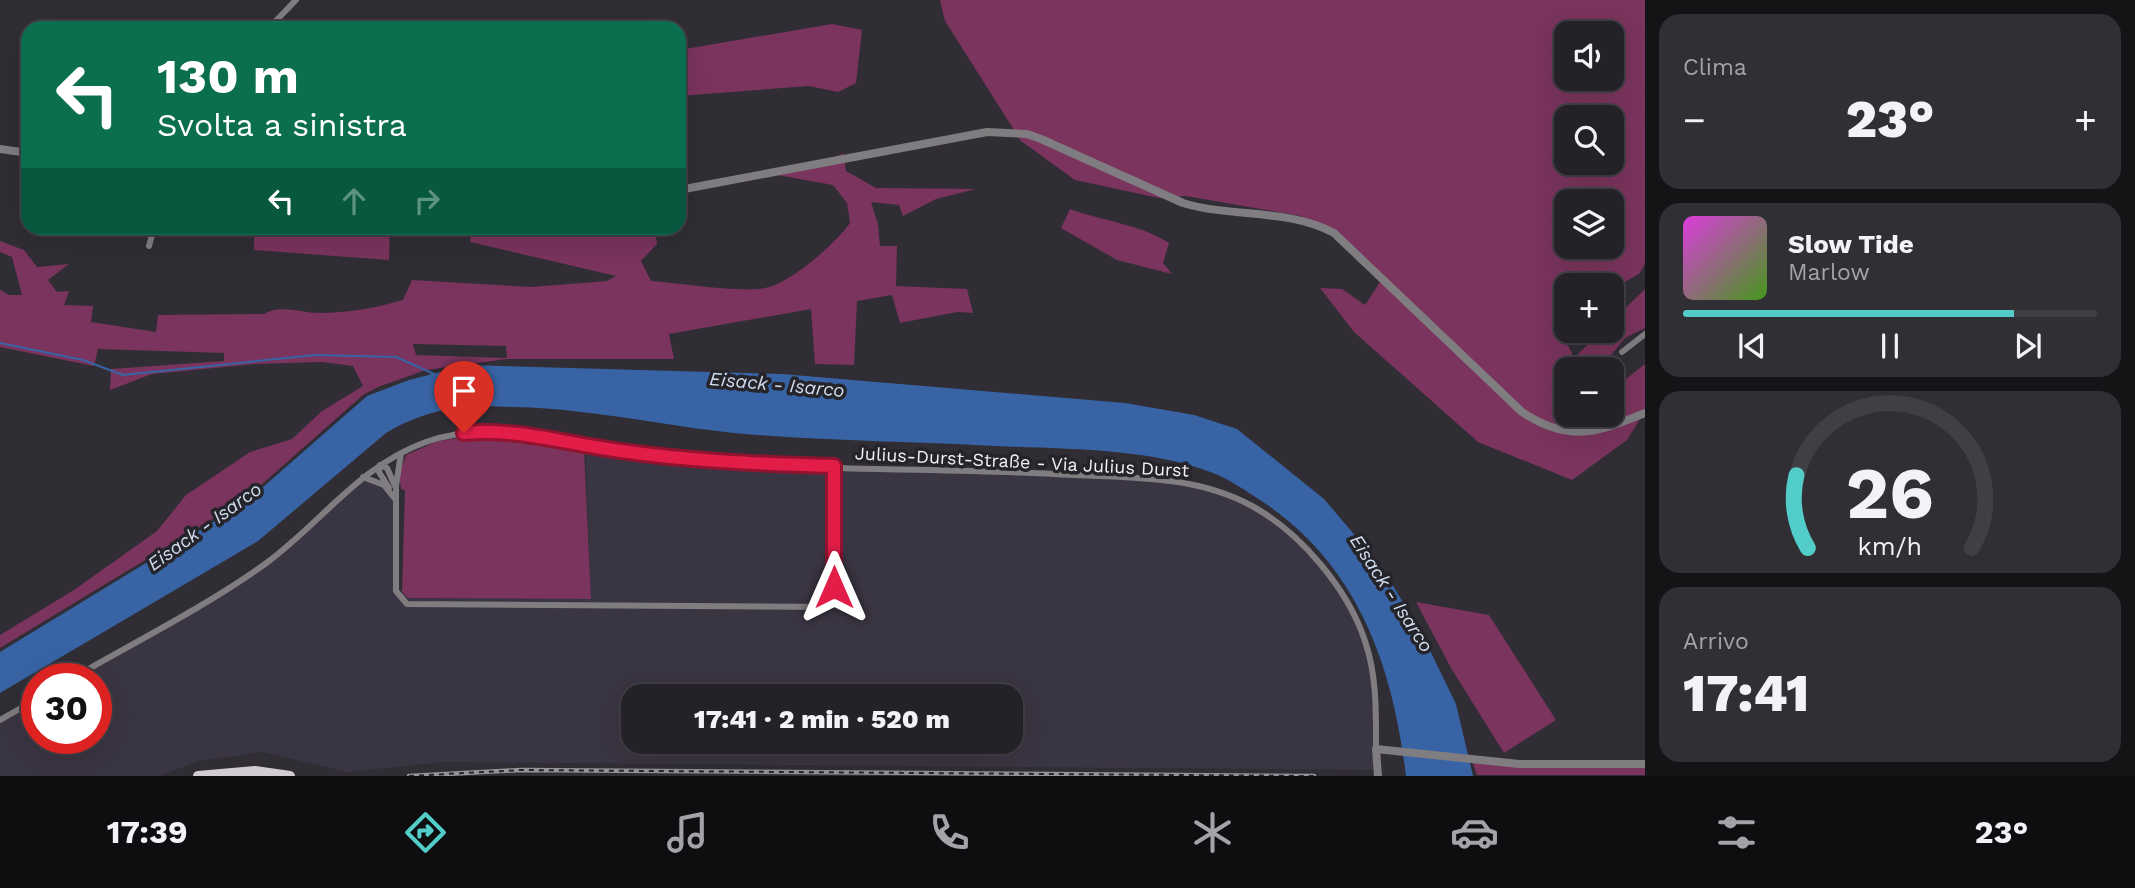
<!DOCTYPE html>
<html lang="it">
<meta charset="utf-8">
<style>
:root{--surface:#242228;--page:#302f34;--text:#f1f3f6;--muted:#a3a4a8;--line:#413f45;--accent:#53cdc9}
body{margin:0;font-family:"Work Sans",sans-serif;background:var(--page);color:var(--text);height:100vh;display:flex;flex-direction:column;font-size:26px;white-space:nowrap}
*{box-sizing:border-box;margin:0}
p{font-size:23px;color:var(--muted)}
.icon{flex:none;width:38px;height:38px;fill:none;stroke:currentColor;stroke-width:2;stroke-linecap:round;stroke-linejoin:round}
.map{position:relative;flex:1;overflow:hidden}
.side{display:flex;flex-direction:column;gap:14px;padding:14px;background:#141316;width:490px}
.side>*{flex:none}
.top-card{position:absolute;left:21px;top:21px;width:665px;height:214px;border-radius:21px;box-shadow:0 7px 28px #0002,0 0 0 2px var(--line);background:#0b6e4f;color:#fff;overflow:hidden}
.tools{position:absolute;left:1554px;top:21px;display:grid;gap:14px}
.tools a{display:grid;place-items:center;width:70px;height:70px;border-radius:14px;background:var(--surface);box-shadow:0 7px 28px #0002,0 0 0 2px var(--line);font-size:35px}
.speed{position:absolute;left:21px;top:663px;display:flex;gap:14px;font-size:35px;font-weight:700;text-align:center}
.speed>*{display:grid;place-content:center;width:91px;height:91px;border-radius:50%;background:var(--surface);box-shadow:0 7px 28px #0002,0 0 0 2px var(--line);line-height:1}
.speed .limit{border:10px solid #d22;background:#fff;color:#111}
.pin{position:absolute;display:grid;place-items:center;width:60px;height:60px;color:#fff;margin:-72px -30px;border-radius:50% 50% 50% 0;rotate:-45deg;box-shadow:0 0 7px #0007}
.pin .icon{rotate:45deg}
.me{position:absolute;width:77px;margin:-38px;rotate:0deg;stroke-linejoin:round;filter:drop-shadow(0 0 5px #0008)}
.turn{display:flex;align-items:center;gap:24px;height:147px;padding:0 21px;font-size:32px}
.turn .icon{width:91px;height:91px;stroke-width:2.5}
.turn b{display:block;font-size:49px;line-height:60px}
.lanes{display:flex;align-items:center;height:66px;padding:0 21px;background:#0003;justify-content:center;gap:35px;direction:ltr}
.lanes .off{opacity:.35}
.big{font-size:52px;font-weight:800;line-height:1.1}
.side .tile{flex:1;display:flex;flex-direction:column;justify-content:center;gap:10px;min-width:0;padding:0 24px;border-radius:21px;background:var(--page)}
.side .dial{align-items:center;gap:0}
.dial svg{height:182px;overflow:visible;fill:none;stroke:var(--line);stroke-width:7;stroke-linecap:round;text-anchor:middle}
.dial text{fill:var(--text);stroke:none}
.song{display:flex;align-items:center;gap:21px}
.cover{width:84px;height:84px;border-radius:10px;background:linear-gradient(135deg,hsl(300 70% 55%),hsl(100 70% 35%))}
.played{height:7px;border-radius:4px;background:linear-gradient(90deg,var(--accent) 80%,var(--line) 80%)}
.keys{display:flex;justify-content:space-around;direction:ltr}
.heat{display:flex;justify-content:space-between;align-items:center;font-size:38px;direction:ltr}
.trip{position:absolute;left:621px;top:684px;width:402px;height:70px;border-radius:21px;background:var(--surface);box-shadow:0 7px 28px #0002,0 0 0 2px var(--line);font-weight:800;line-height:70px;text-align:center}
.tabs{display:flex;height:112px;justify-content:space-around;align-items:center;background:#0e0e10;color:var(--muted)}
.tabs .icon{width:49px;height:49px}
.tabs .on{color:var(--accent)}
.tabs b{font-size:32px;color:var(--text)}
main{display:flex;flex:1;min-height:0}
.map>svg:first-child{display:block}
.built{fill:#3a3542;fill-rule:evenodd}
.green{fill:#7a345d;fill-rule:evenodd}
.water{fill:#3864a5}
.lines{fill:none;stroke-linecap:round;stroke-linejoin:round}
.stream{stroke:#3864a5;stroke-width:2}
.minor{stroke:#807d80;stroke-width:6}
.tertiary{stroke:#807d80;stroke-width:8}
.primary{stroke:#d1cbd2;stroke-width:10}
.rail-casing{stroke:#969399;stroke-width:4.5}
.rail{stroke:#26242b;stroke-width:2;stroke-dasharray:5;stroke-linecap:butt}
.route-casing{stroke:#92132f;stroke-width:18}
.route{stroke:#e11d48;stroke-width:12}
.labels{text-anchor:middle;stroke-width:7;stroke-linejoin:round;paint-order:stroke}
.street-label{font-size:18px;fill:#f2f0f5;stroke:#26242b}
.water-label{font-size:19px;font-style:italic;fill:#d0ddef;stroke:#26242b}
</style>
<main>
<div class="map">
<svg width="1645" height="776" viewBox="0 0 1645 776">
<rect width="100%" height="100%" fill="#302d35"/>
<path class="built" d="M585 445 730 463 1004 471 1197 485 1255 507 1295 540 1324 572 1351 610 1370 659 1377 770 444 762 347 772 263 752 198 761 160 776H0V720L37 699V738H96V679H71L262 566 363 477 376 480 396 500 398 589 408 598 591 599ZM634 696H1012V742H634Z"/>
<path class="green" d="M940 0H1645V264L1639 274 1612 289V285H1566V331H1575L1567 343 1574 358 1602 331H1612V321L1645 289V328L1625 338 1600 369H1566V415H1612V381L1617 386 1645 364V411L1627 440 1572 480 1478 442 1354 332 1320 288 1342 289 1365 305 1382 279 1333 234 1301 216 1186 196 1159 198 1075 180 1021 141 945 21ZM1566 33H1612V79H1566ZM1566 117H1612V163H1566ZM1566 201H1612V247H1566Z
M832 24 862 30 856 83 838 92 809 86 679 96V50Z
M843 153 846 171 876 188 976 189 936 199 903 216 899 205 871 202 878 224 880 246H897L896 286 967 289 973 313 957 312 900 323 892 295 857 301 854 365 815 364 811 309 669 334 674 359H507L426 370 378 387 363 395 244 500 0 648V635L74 590 157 531 186 495 250 452 292 439 322 411 363 386 353 366 322 362 255 364 152 374 110 390 111 369 224 361V353L98 349 94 366 0 347V290L9 295H22L12 257 0 252V241L24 250 37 267 69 264 48 280 57 292 69 291 64 305 93 306 91 322 156 332 158 315 264 314C280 304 301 313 319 313 348 313 375 308 403 300L412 280 531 287 607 281 616 276 470 242 472 228H655L657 244 641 261 651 281C679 283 741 293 765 288 791 283 835 244 850 223L847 203 833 185 766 173 827 162ZM413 344 506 346 507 358 416 355Z
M1070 209C1103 221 1139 224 1169 243L1163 263 1172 274 1117 260 1061 228Z
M225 228H390L389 260 254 250V235L225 234Z
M478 435 511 436 584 449 591 599 408 598 402 592 405 490 401 489 399 474 406 455 438 441Z
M1416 602 1489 615 1556 720 1504 753 1451 668Z
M1472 761 1645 764V775H1477Z"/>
<path class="water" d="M468 365 782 374 1125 403 1194 415 1237 429 1324 499 1381 566 1421 632 1456 704 1473 776H1406C1393 666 1358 564 1260 500 1246 491 1229 479 1213 473 1150 448 1062 449 995 446 916 442 836 441 757 435 676 429 599 409 515 407 497 407 477 404 460 407 433 411 409 419 386 433L258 541 0 693V652L246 502 367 396 409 380Z"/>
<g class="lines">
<path class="stream" d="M0 343 83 360 123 375 315 355 396 357 434 374"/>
<path class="minor" d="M269 28 296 0
M149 246 154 228
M1622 352 1645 334
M380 465 387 468 396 488V591L407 604 826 607 832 601 833 587 834 466
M380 465 379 472 389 488
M363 477 384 485 395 499
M396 486 401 453
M71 679C135 642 205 607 265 564 320 524 360 465 426 442 499 415 596 450 672 458 798 471 927 468 1054 474 1120 478 1192 473 1252 506 1300 532 1348 589 1365 641 1377 676 1376 713 1376 749
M0 720 37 699"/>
<path class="tertiary" d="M0 149 28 153
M679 190 987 132 1027 134 1041 139 1183 203C1232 218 1288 208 1334 233L1522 412C1569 443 1596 433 1645 413
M1378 776 1376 749 1519 764H1645"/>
<path class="primary" d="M198 776 255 771 290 776"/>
<defs>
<path id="rail" d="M409 776 521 770 1314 776"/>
</defs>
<use href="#rail" class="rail-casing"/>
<use href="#rail" class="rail"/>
</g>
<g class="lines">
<defs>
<path id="route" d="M464 433C515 428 564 443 614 450 687 461 760 464 834 466V587"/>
</defs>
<use href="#route" class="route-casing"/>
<use href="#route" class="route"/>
</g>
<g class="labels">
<g class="street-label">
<text transform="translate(1022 462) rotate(3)" y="6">Julius-Durst-Straße - Via Julius Durst</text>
</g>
<g class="water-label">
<text transform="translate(777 384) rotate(5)" y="7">Eisack - Isarco</text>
<text transform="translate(204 526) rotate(-36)" y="7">Eisack - Isarco</text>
<text transform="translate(1392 593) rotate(57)" y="7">Eisack - Isarco</text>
</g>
</g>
</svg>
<div class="tools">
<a><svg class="icon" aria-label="sound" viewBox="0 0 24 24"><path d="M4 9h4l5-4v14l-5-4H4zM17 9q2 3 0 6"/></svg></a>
<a><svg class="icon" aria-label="search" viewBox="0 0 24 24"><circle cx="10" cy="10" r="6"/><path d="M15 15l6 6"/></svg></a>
<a><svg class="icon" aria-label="layers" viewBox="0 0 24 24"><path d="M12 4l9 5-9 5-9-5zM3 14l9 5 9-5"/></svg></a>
<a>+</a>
<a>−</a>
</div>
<div class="speed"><div class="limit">30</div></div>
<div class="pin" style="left:464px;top:433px;background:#d93025"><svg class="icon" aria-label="arrive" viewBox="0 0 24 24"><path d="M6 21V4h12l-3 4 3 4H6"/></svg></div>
<svg class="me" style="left:834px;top:587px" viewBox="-20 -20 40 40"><path d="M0-17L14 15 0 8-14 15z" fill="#e11d48" stroke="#fff" stroke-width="4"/></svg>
<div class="trip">17:41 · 2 min · 520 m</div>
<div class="top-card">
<div class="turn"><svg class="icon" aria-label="left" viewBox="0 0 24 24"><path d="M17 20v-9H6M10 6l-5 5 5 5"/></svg><div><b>130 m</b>Svolta a sinistra</div></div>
<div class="lanes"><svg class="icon" aria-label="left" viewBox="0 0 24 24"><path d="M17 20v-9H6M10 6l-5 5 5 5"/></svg><svg class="icon off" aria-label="ahead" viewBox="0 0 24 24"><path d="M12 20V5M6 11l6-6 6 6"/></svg><svg class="icon off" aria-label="right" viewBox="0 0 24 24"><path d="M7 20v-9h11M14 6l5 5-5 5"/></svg></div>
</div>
</div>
<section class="side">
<div class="tile"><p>Clima</p>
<div class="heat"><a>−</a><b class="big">23°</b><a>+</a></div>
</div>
<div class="tile">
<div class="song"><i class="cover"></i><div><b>Slow Tide</b><p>Marlow</p></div></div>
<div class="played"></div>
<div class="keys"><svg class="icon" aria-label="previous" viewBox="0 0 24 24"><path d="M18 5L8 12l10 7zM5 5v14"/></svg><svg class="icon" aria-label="pause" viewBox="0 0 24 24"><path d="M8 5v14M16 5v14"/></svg><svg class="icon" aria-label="next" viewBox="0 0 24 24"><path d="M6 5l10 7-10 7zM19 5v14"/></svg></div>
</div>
<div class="tile dial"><svg viewBox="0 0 100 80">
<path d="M14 69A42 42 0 1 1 86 69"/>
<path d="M14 69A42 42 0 0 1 9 37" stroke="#53cdc9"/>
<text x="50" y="56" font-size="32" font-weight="700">26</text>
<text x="50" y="72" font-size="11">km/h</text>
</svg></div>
<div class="tile"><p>Arrivo</p><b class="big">17:41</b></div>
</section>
</main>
<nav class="tabs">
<b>17:39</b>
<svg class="icon on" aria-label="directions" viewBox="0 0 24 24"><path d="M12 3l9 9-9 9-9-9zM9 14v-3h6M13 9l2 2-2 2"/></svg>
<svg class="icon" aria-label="music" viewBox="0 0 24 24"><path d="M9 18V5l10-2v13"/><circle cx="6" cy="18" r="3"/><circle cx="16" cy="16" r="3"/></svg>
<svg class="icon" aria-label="phone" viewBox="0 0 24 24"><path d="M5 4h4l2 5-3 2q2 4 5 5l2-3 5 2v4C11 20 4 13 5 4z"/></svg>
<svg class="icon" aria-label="climate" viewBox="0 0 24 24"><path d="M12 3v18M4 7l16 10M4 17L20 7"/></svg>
<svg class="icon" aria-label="car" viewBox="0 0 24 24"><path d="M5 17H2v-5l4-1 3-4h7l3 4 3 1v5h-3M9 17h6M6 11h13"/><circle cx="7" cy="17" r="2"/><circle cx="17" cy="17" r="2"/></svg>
<svg class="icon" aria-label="filters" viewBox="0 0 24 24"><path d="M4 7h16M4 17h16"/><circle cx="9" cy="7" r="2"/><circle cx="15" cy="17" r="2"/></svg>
<b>23°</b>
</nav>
